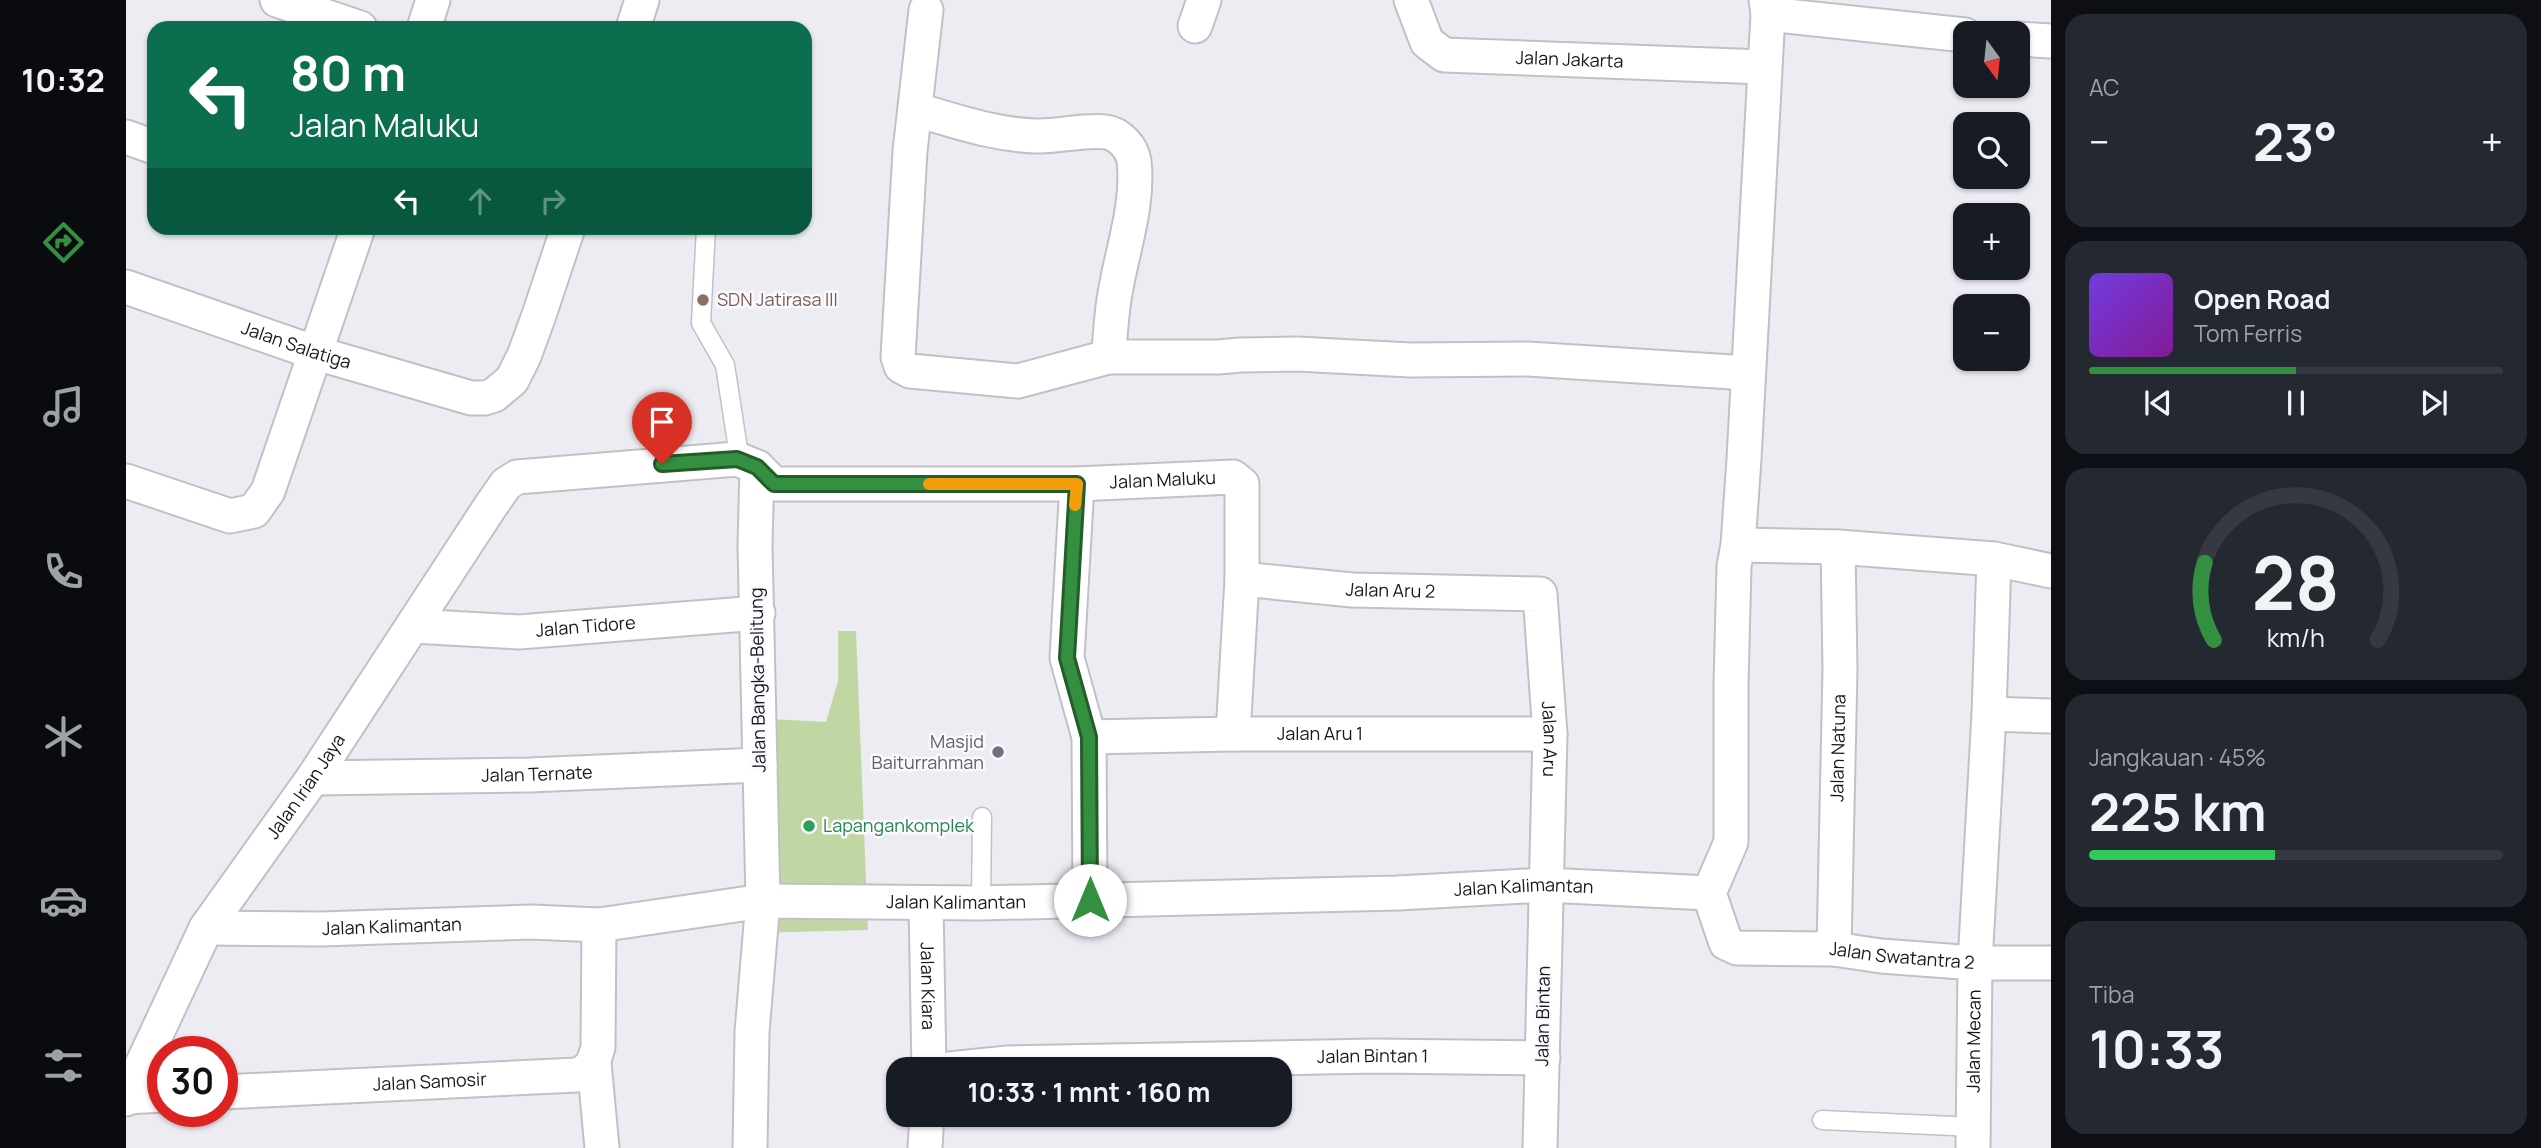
<!DOCTYPE html>
<html lang="id">
<meta charset="utf-8">
<style>
:root{--surface:#171b24;--page:#242831;--text:#f1f3f6;--muted:#9ea1a6;--line:#363941;--accent:#348f40}
body{margin:0;font-family:Manrope,sans-serif;background:var(--page);color:var(--text);height:100vh;display:flex;flex-direction:column;font-size:26px;white-space:nowrap}
*{box-sizing:border-box;margin:0}
p{font-size:23px;color:var(--muted)}
.icon{flex:none;width:38px;height:38px;fill:none;stroke:currentColor;stroke-width:2;stroke-linecap:round;stroke-linejoin:round}
.map{position:relative;flex:1;overflow:hidden}
.drawer{display:flex;flex-direction:column;gap:14px;padding:14px;background:#0d0f14;width:490px}
.drawer>*{flex:none}
.banner{position:absolute;left:21px;top:21px;width:665px;height:214px;border-radius:21px;box-shadow:0 2px 5px #0004;background:#0b6e4f;color:#fff;overflow:hidden}
.needle{width:46px;rotate:165deg}
.buttons{position:absolute;left:1827px;top:21px;display:grid;gap:14px}
.buttons a{display:grid;place-items:center;width:77px;height:77px;border-radius:14px;background:var(--surface);box-shadow:0 2px 5px #0004;font-size:35px}
.speed{position:absolute;left:21px;top:1036px;display:flex;gap:14px;font-size:35px;font-weight:700;text-align:center}
.speed>*{display:grid;place-content:center;width:91px;height:91px;border-radius:50%;background:var(--surface);box-shadow:0 2px 5px #0004;line-height:1}
.speed .limit{border:10px solid #d22;background:#fff;color:#111}
.pin{position:absolute;display:grid;place-items:center;width:60px;height:60px;color:#fff;margin:-72px -30px;border-radius:50% 50% 50% 0;rotate:-45deg;box-shadow:0 0 7px #0007}
.pin .icon{rotate:45deg}
.me{position:absolute;width:77px;margin:-38px;rotate:0deg;stroke-linejoin:round;filter:drop-shadow(0 0 5px #0008)}
.turn{display:flex;align-items:center;gap:24px;height:147px;padding:0 28px;font-size:32px}
.turn .icon{width:91px;height:91px;stroke-width:2.5}
.turn b{display:block;font-size:49px;line-height:60px}
.lanes{display:flex;align-items:center;height:66px;padding:0 28px;background:#0003;justify-content:center;gap:35px;direction:ltr}
.lanes .off{opacity:.35}
.big{font-size:52px;font-weight:700;line-height:1.1}
.drawer .widget{flex:1;display:flex;flex-direction:column;justify-content:center;gap:10px;min-width:0;padding:0 24px;border-radius:21px;background:var(--page)}
.drawer .dial{align-items:center;gap:0}
.dial svg{height:182px;overflow:visible;fill:none;stroke:var(--line);stroke-width:7;stroke-linecap:round;text-anchor:middle}
.dial text{fill:var(--text);stroke:none}
.song{display:flex;align-items:center;gap:21px}
.cover{width:84px;height:84px;border-radius:10px;background:linear-gradient(135deg,hsl(260 70% 55%),hsl(290 70% 35%))}
.played{height:7px;border-radius:4px;background:linear-gradient(90deg,var(--accent) 50%,var(--line) 50%)}
.keys{display:flex;justify-content:space-around;direction:ltr}
.heat{display:flex;justify-content:space-between;align-items:center;font-size:38px;direction:ltr}
.charge{height:10px;border-radius:5px;background:linear-gradient(90deg,#34c759 45%,var(--line) 0)}
.trip{position:absolute;left:760px;top:1057px;width:406px;height:70px;border-radius:21px;background:var(--surface);box-shadow:0 2px 5px #0004;font-weight:700;line-height:70px;text-align:center}
main{display:flex;flex:1;min-height:0}
.tabs{display:flex;flex-direction:column;width:126px;justify-content:space-around;align-items:center;background:#090b0e;color:var(--muted)}
.tabs .icon{width:49px;height:49px}
.tabs .active{color:var(--accent)}
.tabs b{font-size:32px;color:var(--text)}
.map>svg:first-child{display:block}
.green{fill:#c0d7a4}
.lines{fill:none;stroke-linecap:round;stroke-linejoin:round}
.lane-casing{stroke:#c2c0c7;stroke-width:21}
.street-casing{stroke:#c2c0c7;stroke-width:37}
.lane{stroke:#fff;stroke-width:18}
.street{stroke:#fff;stroke-width:33}
.route-casing{stroke:#225d2a;stroke-width:18}
.route{stroke:#348f40;stroke-width:12}
.slow{stroke:#f59e0b;stroke-width:12}
.education-dot{fill:#8d6e63;stroke:#fbf9fe;stroke-width:2.5}
.worship-dot{fill:#6b7280;stroke:#fbf9fe;stroke-width:2.5}
.leisure-dot{fill:#2e9e5b;stroke:#fbf9fe;stroke-width:2.5}
.labels{text-anchor:middle;stroke-width:5;stroke-linejoin:round;paint-order:stroke}
.street-label{font-size:18px;fill:#18181a;stroke:#fbf9fe}
.education-label{font-size:18px;fill:#785e54;stroke:#fbf9fe;text-anchor:start}
.worship-label{font-size:18px;fill:#5b616d;stroke:#fbf9fe;text-anchor:end}
.leisure-label{font-size:18px;fill:#27864d;stroke:#fbf9fe;text-anchor:start}
</style>
<main>
<nav class="tabs">
<b>10:32</b>
<svg class="icon active" aria-label="directions" viewBox="0 0 24 24"><path d="M12 3l9 9-9 9-9-9zM9 14v-3h6M13 9l2 2-2 2"/></svg>
<svg class="icon" aria-label="music" viewBox="0 0 24 24"><path d="M9 18V5l10-2v13"/><circle cx="6" cy="18" r="3"/><circle cx="16" cy="16" r="3"/></svg>
<svg class="icon" aria-label="phone" viewBox="0 0 24 24"><path d="M5 4h4l2 5-3 2q2 4 5 5l2-3 5 2v4C11 20 4 13 5 4z"/></svg>
<svg class="icon" aria-label="climate" viewBox="0 0 24 24"><path d="M12 3v18M4 7l16 10M4 17L20 7"/></svg>
<svg class="icon" aria-label="car" viewBox="0 0 24 24"><path d="M5 17H2v-5l4-1 3-4h7l3 4 3 1v5h-3M9 17h6M6 11h13"/><circle cx="7" cy="17" r="2"/><circle cx="17" cy="17" r="2"/></svg>
<svg class="icon" aria-label="filters" viewBox="0 0 24 24"><path d="M4 7h16M4 17h16"/><circle cx="9" cy="7" r="2"/><circle cx="15" cy="17" r="2"/></svg>
</nav>
<div class="map">
<svg width="1925" height="1148" viewBox="0 0 1925 1148">
<rect width="100%" height="100%" fill="#eeecf3"/>
<path class="green" d="M712 631H730L742 930 630 933 627 718 700 722 712 681Z"/>
<g class="lines">
<defs>
<path id="lane" d="M580 228 575 323 599 365 612 449 623 460
M855 903 856 817
M1696 1120 1848 1127"/>
<g id="street">
<path d="M151 0 234 28"/>
<path id="s1" d="M1285 0 1301 42 1318 55 1638 67"/>
<path id="s2" d="M1640 0 1642 14 1618 459 1612 545 1608 566 1605 684V842L1583 893 1600 943 1611 948 1708 949 1755 956 1849 963H1925"/>
<path d="M800 10 784 151 772 357 775 366 784 371 892 381 982 357H1092L1115 355 1171 354 1284 360 1402 359 1622 373"/>
<path d="M1642 14 1839 35"/>
<path d="M1069 26 1078 0"/>
<path d="M298 28 307 0"/>
<path d="M507 28 516 0"/>
<path d="M1892 39 1925 41"/>
<path d="M791 110C830 121 869 135 910 136 932 137 959 129 980 132 994 134 1006 148 1008 161 1013 203 997 248 990 288 985 311 985 335 982 357"/>
<path d="M0 137 28 147"/>
<path id="s3" d="M0 287 190 353 345 398H359L368 395 386 380 398 356 413 315 442 228"/>
<path d="M0 481 104 516 128 511 142 491 232 228"/>
<path d="M951 484 941 658 963 737 964 900"/>
<path d="M1612 545 1712 547 1868 559 1925 571"/>
<path id="s4" d="M1116 579 1226 590 1414 594 1424 734 1414 1148"/>
<path id="s5" d="M287 626 393 632 632 613"/>
<path d="M1863 714 1925 716"/>
<path id="s6" d="M963 737 1107 734H1424"/>
<path id="s7" d="M187 778 404 775 634 765"/>
<path id="s8" d="M800 904 803 1069"/>
<path id="s9" d="M80 928 195 929 406 922 473 925 637 901 855 903 1272 893 1420 885 1583 893"/>
<path id="s10" d="M1708 949 1714 669 1712 547"/>
<path d="M468 1063 476 1148"/>
<path id="s11" d="M823 1069 882 1063 1249 1056 1417 1058"/>
<path id="s12" d="M96 1092 451 1075C466 1069 468 1062 472 1047L473 925"/>
<path d="M1 1097 37 1095"/>
<path id="s13" d="M0 1099 80 928 187 778 364 507 380 484 391 477 611 459 631 467 648 484H951L1107 477 1116 484V579L1107 734"/>
<path d="M624 1148 626 1032 637 901 629 546 631 467"/>
<path d="M799 1148 801 1115"/>
<path id="s14" d="M1847 1148 1849 963 1863 714 1868 559"/>
</g>
</defs>
<use href="#lane" class="lane-casing"/>
<use href="#street" class="street-casing"/>
<use href="#lane" class="lane"/>
<use href="#street" class="street"/>
</g>
<g class="lines">
<defs>
<path id="route" d="M536 464 611 459 631 467 648 484H951L941 658 963 737 964 900"/>
</defs>
<use href="#route" class="route-casing"/>
<use href="#route" class="route"/>
<path class="slow" d="M803 484H951L949 505"/>
</g>
<circle class="education-dot" cx="577" cy="300" r="7"/>
<circle class="worship-dot" cx="872" cy="752" r="7"/>
<circle class="leisure-dot" cx="683" cy="826" r="7"/>
<g class="labels">
<g class="street-label">
<text dy="6" stroke="none"><textPath href="#s1" startOffset="192">Jalan Jakarta</textPath></text>
<text dy="6" stroke="none"><textPath href="#s3" startOffset="180">Jalan Salatiga</textPath></text>
<text dy="6" stroke="none"><textPath href="#s13" startOffset="1393">Jalan Maluku</textPath></text>
<text dy="6" stroke="none"><textPath href="#s4" startOffset="149">Jalan Aru 2</textPath></text>
<text dy="6" stroke="none"><textPath href="#s5" startOffset="173">Jalan Tidore</textPath></text>
<text transform="translate(632 680) rotate(-91)" y="6">Jalan Bangka-Belitung</text>
<text dy="6" stroke="none"><textPath href="#s6" startOffset="231">Jalan Aru 1</textPath></text>
<text dy="6" stroke="none"><textPath href="#s4" startOffset="444">Jalan Aru</textPath></text>
<text dy="6" stroke="none"><textPath href="#s10" startOffset="201">Jalan Natuna</textPath></text>
<text dy="6" stroke="none"><textPath href="#s7" startOffset="224">Jalan Ternate</textPath></text>
<text dy="6" stroke="none"><textPath href="#s13" startOffset="362">Jalan Irian Jaya</textPath></text>
<text dy="6" stroke="none"><textPath href="#s9" startOffset="1320">Jalan Kalimantan</textPath></text>
<text dy="6" stroke="none"><textPath href="#s9" startOffset="752">Jalan Kalimantan</textPath></text>
<text dy="6" stroke="none"><textPath href="#s9" startOffset="186">Jalan Kalimantan</textPath></text>
<text dy="6" stroke="none"><textPath href="#s2" startOffset="1129">Jalan Swatantra 2</textPath></text>
<text dy="6" stroke="none"><textPath href="#s8" startOffset="82">Jalan Kiara</textPath></text>
<text transform="translate(1417 1016) rotate(-89)" y="6">Jalan Bintan</text>
<text dy="6" stroke="none"><textPath href="#s14" startOffset="107">Jalan Mecan</textPath></text>
<text dy="6" stroke="none"><textPath href="#s11" startOffset="424">Jalan Bintan 1</textPath></text>
<text dy="6" stroke="none"><textPath href="#s12" startOffset="208">Jalan Samosir</textPath></text>
</g>
<g class="education-label">
<text x="591" y="306">SDN Jatirasa III</text>
</g>
<g class="worship-label">
<text x="858" y="748">Masjid<tspan x="858" dy="21">Baiturrahman</tspan></text>
</g>
<g class="leisure-label">
<text x="697" y="832">Lapangankomplek</text>
</g>
</g>
</svg>
<div class="buttons">
<a><svg class="needle" viewBox="-14 -14 28 28"><path d="M0-13l5 13h-10z" fill="#e53935"/><path d="M0 13l5-13h-10z" fill="#9ea1a6"/></svg></a>
<a><svg class="icon" aria-label="search" viewBox="0 0 24 24"><circle cx="10" cy="10" r="6"/><path d="M15 15l6 6"/></svg></a>
<a>+</a>
<a>−</a>
</div>
<div class="speed"><div class="limit">30</div></div>
<div class="pin" style="left:536px;top:464px;background:#d93025"><svg class="icon" aria-label="arrive" viewBox="0 0 24 24"><path d="M6 21V4h12l-3 4 3 4H6"/></svg></div>
<svg class="me" style="left:964px;top:900px" viewBox="-20 -20 40 40"><circle r="19" fill="#fff"/><path d="M0-13L10 11 0 6-10 11z" fill="#348f40"/></svg>
<div class="trip">10:33 · 1 mnt · 160 m</div>
<div class="banner">
<div class="turn"><svg class="icon" aria-label="left" viewBox="0 0 24 24"><path d="M17 20v-9H6M10 6l-5 5 5 5"/></svg><div><b>80 m</b>Jalan Maluku</div></div>
<div class="lanes"><svg class="icon" aria-label="left" viewBox="0 0 24 24"><path d="M17 20v-9H6M10 6l-5 5 5 5"/></svg><svg class="icon off" aria-label="ahead" viewBox="0 0 24 24"><path d="M12 20V5M6 11l6-6 6 6"/></svg><svg class="icon off" aria-label="right" viewBox="0 0 24 24"><path d="M7 20v-9h11M14 6l5 5-5 5"/></svg></div>
</div>
</div>
<section class="drawer">
<div class="widget"><p>AC</p>
<div class="heat"><a>−</a><b class="big">23°</b><a>+</a></div>
</div>
<div class="widget">
<div class="song"><i class="cover"></i><div><b>Open Road</b><p>Tom Ferris</p></div></div>
<div class="played"></div>
<div class="keys"><svg class="icon" aria-label="previous" viewBox="0 0 24 24"><path d="M18 5L8 12l10 7zM5 5v14"/></svg><svg class="icon" aria-label="pause" viewBox="0 0 24 24"><path d="M8 5v14M16 5v14"/></svg><svg class="icon" aria-label="next" viewBox="0 0 24 24"><path d="M6 5l10 7-10 7zM19 5v14"/></svg></div>
</div>
<div class="widget dial"><svg viewBox="0 0 100 80">
<path d="M14 69A42 42 0 1 1 86 69"/>
<path d="M14 69A42 42 0 0 1 10 35" stroke="#348f40"/>
<text x="50" y="56" font-size="32" font-weight="700">28</text>
<text x="50" y="72" font-size="11">km/h</text>
</svg></div>
<div class="widget"><p>Jangkauan · 45%</p><b class="big">225 km</b><div class="charge"></div></div>
<div class="widget"><p>Tiba</p><b class="big">10:33</b></div>
</section>
</main>
